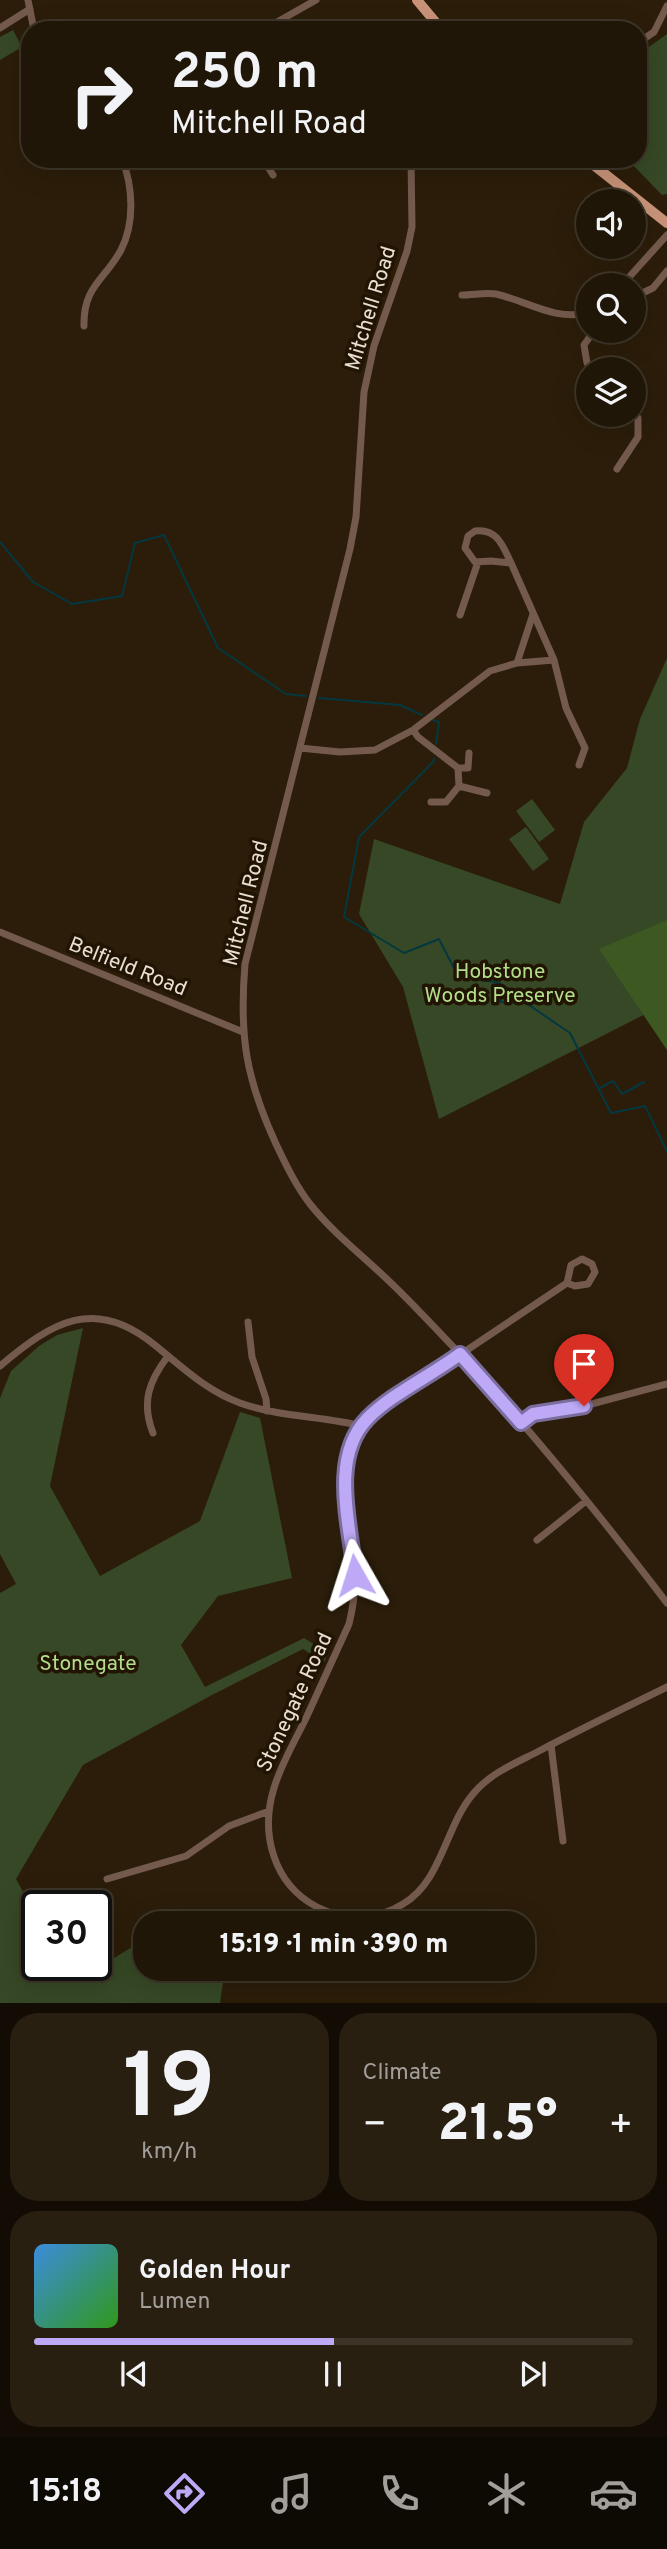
<!DOCTYPE html>
<meta charset="utf-8">
<style>
:root{--surface:#201607;--page:#281f11;--text:#f1f3f6;--muted:#a29f9b;--line:#3d3528;--accent:#bda9f5}
body{margin:0;font-family:Overpass,sans-serif;background:var(--page);color:var(--text);height:100vh;display:flex;flex-direction:column;font-size:26px;white-space:nowrap}
*{box-sizing:border-box;margin:0}
p{font-size:23px;color:var(--muted)}
.icon{flex:none;width:38px;height:38px;fill:none;stroke:currentColor;stroke-width:2;stroke-linecap:round;stroke-linejoin:round}
.map{position:relative;height:2003px;overflow:hidden}
.drawer{display:flex;flex-direction:column;gap:10px;padding:10px;background:#120c04;flex:1}
.drawer>*{flex:none}
.guide{position:absolute;left:21px;top:21px;width:626px;height:147px;border-radius:28px;box-shadow:0 7px 28px #0002,0 0 0 2px var(--line);background:#201607;color:var(--text);overflow:hidden}
.fabs{position:absolute;left:576px;top:189px;display:grid;gap:14px}
.fabs a{display:grid;place-items:center;width:70px;height:70px;border-radius:50%;background:var(--surface);box-shadow:0 7px 28px #0002,0 0 0 2px var(--line);font-size:35px}
.speed{position:absolute;left:21px;top:1890px;display:flex;gap:14px;font-size:35px;font-weight:700;text-align:center}
.speed>*{display:grid;place-content:center;width:91px;height:91px;border-radius:50%;background:var(--surface);box-shadow:0 7px 28px #0002,0 0 0 2px var(--line);line-height:1}
.speed .limit{border:4px solid #111;border-radius:10px;background:#fff;color:#111}
.pin{position:absolute;display:grid;place-items:center;width:60px;height:60px;color:#fff;margin:-72px -30px;border-radius:50% 50% 50% 0;rotate:-45deg;box-shadow:0 0 7px #0007}
.pin .icon{rotate:45deg}
.me{position:absolute;width:77px;margin:-38px;rotate:354deg;stroke-linejoin:round;filter:drop-shadow(0 0 5px #0008)}
.turn{display:flex;align-items:center;gap:24px;height:147px;padding:0 35px;font-size:32px}
.turn .icon{width:91px;height:91px;stroke-width:2.5}
.turn b{display:block;font-size:49px;line-height:60px}
.big{font-size:52px;font-weight:800;line-height:1.1}
.drawer .tile{flex:1;display:flex;flex-direction:column;justify-content:center;gap:10px;min-width:0;padding:0 24px;border-radius:28px;background:var(--page)}
.drawer .dial{align-items:center;gap:0}
.dial b{font-size:91px;line-height:1}
.song{display:flex;align-items:center;gap:21px}
.cover{width:84px;height:84px;border-radius:10px;background:linear-gradient(135deg,hsl(210 70% 55%),hsl(110 70% 35%))}
.played{height:7px;border-radius:4px;background:linear-gradient(90deg,var(--accent) 50%,var(--line) 50%)}
.keys{display:flex;justify-content:space-around;direction:ltr}
.heat{display:flex;justify-content:space-between;align-items:center;font-size:38px;direction:ltr}
.drawer .tiles{flex:1;display:grid;gap:10px;grid-template-columns:1fr 1fr}
.tile:last-child{grid-column:span 2}
.trip{position:absolute;left:133px;top:1911px;width:402px;height:70px;border-radius:28px;background:var(--surface);box-shadow:0 7px 28px #0002,0 0 0 2px var(--line);font-weight:800;line-height:70px;text-align:center}
.menu{display:flex;height:112px;justify-content:space-around;align-items:center;background:#0d0903;color:var(--muted)}
.menu .icon{width:49px;height:49px}
.menu .active{color:var(--accent)}
.menu b{font-size:32px;color:var(--text)}
.map>svg:first-child{display:block}
.green{fill:#364825}
.forest{fill:#3d5821}
.lines{fill:none;stroke-linecap:round;stroke-linejoin:round}
.stream{stroke:#043841;stroke-width:2}
.minor{stroke:#745a4d;stroke-width:7}
.major{stroke:#c89379;stroke-width:10}
.route-casing{stroke:#7b6e9f;stroke-width:18}
.route{stroke:#bda9f5;stroke-width:12}
.labels{text-anchor:middle;stroke-width:7;stroke-linejoin:round;paint-order:stroke}
.street-label{font-size:21px;fill:#e9dfd4;stroke:#211402}
.park-label{font-size:21px;fill:#b2dd8b;stroke:#211402}
</style>
<div class="map">
<svg width="667" height="2003" viewBox="0 0 667 2003">
<rect width="100%" height="100%" fill="#2b1d09"/>
<path class="green" d="M13 30 22 47 0 60V37Z
M667 34V194L662 195 627 159H639V54Z
M667 658V1003L439 1119 403 987 359 914 374 839 560 904 584 822 627 768 640 719Z
M532 799 555 830 539 842 516 811Z
M526 827 549 859 533 871 509 839Z
M83 1328 50 1486 100 1576 200 1521 240 1412 260 1418 292 1578 218 1596 181 1645 205 1687 304 1638 328 1653 324 1662 303 1649 212 1695 83 1765 16 1879 37 1917V1965H63L73 1983 137 1944 145 1947V1969H225L220 2003H0V1593L16 1584 0 1554V1398L11 1371 39 1346 57 1335Z"/>
<path class="forest" d="M667 920V1050L599 949Z"/>
<g class="lines">
<path class="stream" d="M0 542 33 582 72 604 122 596 135 543 164 535 218 648 286 694 306 696
M319 698 400 705 422 715
M433 720 439 722 436 744
M434 758V761L359 837 344 917 404 953 439 939 458 976 500 983 501 1002 526 1003 570 1033 611 1113 645 1106 667 1151
M600 1088 613 1081 622 1094 644 1082"/>
<path class="minor" d="M28 0 34 30
M0 28 30 9
M263 30 316 0
M639 42 654 32 667 6
M263 159 273 175
M411 159 412 227 407 251 374 346 364 392 356 517 350 549 245 964C239 1036 246 1079 276 1144 286 1165 296 1186 310 1204 333 1233 363 1256 390 1282 414 1305 437 1330 460 1354 534 1433 602 1518 667 1603
M622 285 667 235
M462 295C473 295 486 292 496 294 527 301 555 321 588 313
M634 297 653 288 667 271
M84 326C83 286 105 280 121 250 135 223 133 186 122 159
M593 369 587 363 584 345 594 331
M617 469 638 437V418L634 413
M511 563C503 546 497 528 475 531L468 536 465 548 475 562 491 561 511 563 554 660 566 708 585 748 579 765
M460 615 478 562
M517 663 533 614
M413 730 418 737 458 768 459 786 446 802H431
M300 748 340 752 375 750 413 730 490 671 517 663 554 660
M458 768H468L469 753
M459 786 487 793
M0 932 243 1032
M582 1259 592 1264 595 1272 588 1284 575 1286 567 1283 571 1265Z
M567 1283 379 1409C325 1455 354 1517 355 1577 355 1593 353 1608 349 1624 335 1655 321 1686 307 1716 296 1739 281 1764 274 1788 260 1833 273 1884 317 1907 345 1921 376 1921 403 1904 442 1881 445 1827 473 1794 490 1773 516 1763 539 1751 581 1729 624 1708 667 1687
M248 1322 252 1357 266 1399 267 1411
M0 1366C52 1322 95 1295 156 1346 183 1368 207 1391 240 1403 279 1417 322 1416 362 1426
M521 1423 533 1414 584 1406 667 1384
M153 1433C141 1402 149 1381 168 1356
M537 1540 586 1501
M551 1745 563 1841
M107 1879 186 1856 229 1826 269 1811"/>
<path class="major" d="M417 0 442 30
M586 159 667 223"/>
</g>
<g class="lines">
<defs>
<path id="route" d="M355 1575C351 1527 329 1459 367 1419 390 1395 432 1375 460 1354L521 1423 533 1414 584 1406"/>
</defs>
<use href="#route" class="route-casing"/>
<use href="#route" class="route"/>
</g>
<g class="labels">
<g class="street-label">
<text transform="translate(370 308) rotate(-73)" y="7">Mitchell Road</text>
<text transform="translate(245 903) rotate(-76)" y="7">Mitchell Road</text>
<text transform="translate(128 966) rotate(22)" y="7">Belfield Road</text>
<text transform="translate(294 1702) rotate(-65)" y="7">Stonegate Road</text>
</g>
<g class="park-label">
<text x="500" y="978">Hobstone<tspan x="500" dy="24">Woods Preserve</tspan></text>
<text x="88" y="1670">Stonegate</text>
</g>
</g>
</svg>
<div class="fabs">
<a><svg class="icon" aria-label="sound" viewBox="0 0 24 24"><path d="M4 9h4l5-4v14l-5-4H4zM17 9q2 3 0 6"/></svg></a>
<a><svg class="icon" aria-label="search" viewBox="0 0 24 24"><circle cx="10" cy="10" r="6"/><path d="M15 15l6 6"/></svg></a>
<a><svg class="icon" aria-label="layers" viewBox="0 0 24 24"><path d="M12 4l9 5-9 5-9-5zM3 14l9 5 9-5"/></svg></a>
</div>
<div class="speed"><div class="limit">30</div></div>
<div class="pin" style="left:584px;top:1406px;background:#d93025"><svg class="icon" aria-label="arrive" viewBox="0 0 24 24"><path d="M6 21V4h12l-3 4 3 4H6"/></svg></div>
<svg class="me" style="left:355px;top:1575px" viewBox="-20 -20 40 40"><path d="M0-17L14 15 0 8-14 15z" fill="#bda9f5" stroke="#fff" stroke-width="4"/></svg>
<div class="trip">15:19 · 1 min · 390 m</div>
<div class="guide">
<div class="turn"><svg class="icon" aria-label="right" viewBox="0 0 24 24"><path d="M7 20v-9h11M14 6l5 5-5 5"/></svg><div><b>250 m</b>Mitchell Road</div></div>
</div>
</div>
<section class="drawer">
<div class="tiles">
<div class="tile dial"><b>19</b><p>km/h</p></div>
<div class="tile"><p>Climate</p>
<div class="heat"><a>−</a><b class="big">21.5°</b><a>+</a></div>
</div>
<div class="tile">
<div class="song"><i class="cover"></i><div><b>Golden Hour</b><p>Lumen</p></div></div>
<div class="played"></div>
<div class="keys"><svg class="icon" aria-label="previous" viewBox="0 0 24 24"><path d="M18 5L8 12l10 7zM5 5v14"/></svg><svg class="icon" aria-label="pause" viewBox="0 0 24 24"><path d="M8 5v14M16 5v14"/></svg><svg class="icon" aria-label="next" viewBox="0 0 24 24"><path d="M6 5l10 7-10 7zM19 5v14"/></svg></div>
</div>
</div>
</section>
<nav class="menu">
<b>15:18</b>
<svg class="icon active" aria-label="directions" viewBox="0 0 24 24"><path d="M12 3l9 9-9 9-9-9zM9 14v-3h6M13 9l2 2-2 2"/></svg>
<svg class="icon" aria-label="music" viewBox="0 0 24 24"><path d="M9 18V5l10-2v13"/><circle cx="6" cy="18" r="3"/><circle cx="16" cy="16" r="3"/></svg>
<svg class="icon" aria-label="phone" viewBox="0 0 24 24"><path d="M5 4h4l2 5-3 2q2 4 5 5l2-3 5 2v4C11 20 4 13 5 4z"/></svg>
<svg class="icon" aria-label="climate" viewBox="0 0 24 24"><path d="M12 3v18M4 7l16 10M4 17L20 7"/></svg>
<svg class="icon" aria-label="car" viewBox="0 0 24 24"><path d="M5 17H2v-5l4-1 3-4h7l3 4 3 1v5h-3M9 17h6M6 11h13"/><circle cx="7" cy="17" r="2"/><circle cx="17" cy="17" r="2"/></svg>
</nav>
